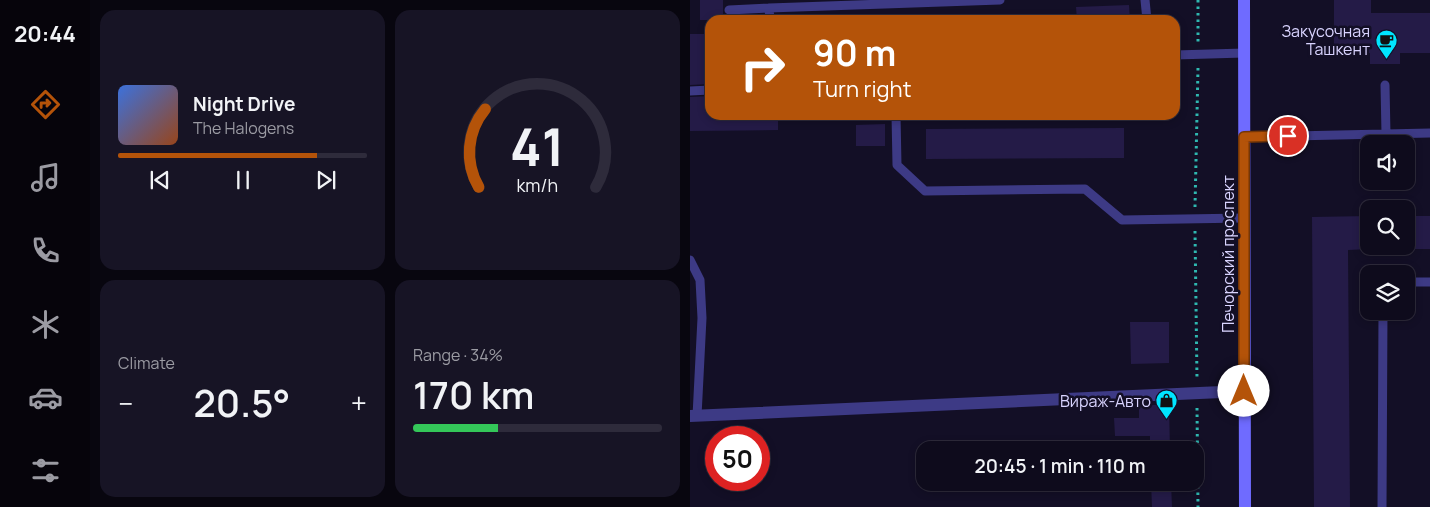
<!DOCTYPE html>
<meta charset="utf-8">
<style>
:root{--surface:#0e0b1c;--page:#171425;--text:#f1f3f6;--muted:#9b9ba3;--line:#2e2b3b;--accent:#b45309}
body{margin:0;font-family:Manrope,sans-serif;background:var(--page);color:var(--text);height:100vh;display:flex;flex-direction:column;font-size:19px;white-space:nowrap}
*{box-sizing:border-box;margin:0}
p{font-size:16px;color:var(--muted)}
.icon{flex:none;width:28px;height:28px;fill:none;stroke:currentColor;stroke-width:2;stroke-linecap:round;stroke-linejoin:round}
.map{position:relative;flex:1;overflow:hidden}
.panel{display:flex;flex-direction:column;gap:10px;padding:10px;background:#08060f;width:600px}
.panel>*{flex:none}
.banner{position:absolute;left:15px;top:15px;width:475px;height:105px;border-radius:15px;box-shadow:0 2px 8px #0003,0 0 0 1px var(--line);background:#b45309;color:#fff;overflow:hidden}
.controls{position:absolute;left:670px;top:135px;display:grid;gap:10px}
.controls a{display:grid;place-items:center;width:55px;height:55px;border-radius:10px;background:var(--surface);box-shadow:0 2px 8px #0003,0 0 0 1px var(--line);font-size:25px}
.speed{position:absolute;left:15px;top:426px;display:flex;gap:10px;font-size:25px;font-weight:700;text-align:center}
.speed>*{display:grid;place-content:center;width:65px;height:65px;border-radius:50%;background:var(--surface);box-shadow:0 2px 8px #0003,0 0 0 1px var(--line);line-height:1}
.speed .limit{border:8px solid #d22;background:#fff;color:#111}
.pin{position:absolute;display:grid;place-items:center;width:42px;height:42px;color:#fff;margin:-21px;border:2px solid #fff;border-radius:50%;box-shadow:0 1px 5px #0007}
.me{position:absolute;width:55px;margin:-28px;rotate:0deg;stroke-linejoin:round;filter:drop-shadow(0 0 4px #0008)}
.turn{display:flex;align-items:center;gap:18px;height:105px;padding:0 25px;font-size:22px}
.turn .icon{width:65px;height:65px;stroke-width:2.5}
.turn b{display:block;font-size:35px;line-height:42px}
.big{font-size:38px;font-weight:600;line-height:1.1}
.panel .card{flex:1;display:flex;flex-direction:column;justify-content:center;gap:8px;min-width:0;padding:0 18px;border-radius:15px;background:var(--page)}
.panel .dial{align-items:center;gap:0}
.dial svg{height:130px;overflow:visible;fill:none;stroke:var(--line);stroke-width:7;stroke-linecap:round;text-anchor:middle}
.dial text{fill:var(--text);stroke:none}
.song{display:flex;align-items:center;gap:15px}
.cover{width:60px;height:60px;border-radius:8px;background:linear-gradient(135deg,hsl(220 70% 55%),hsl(20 70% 35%))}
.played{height:5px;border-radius:2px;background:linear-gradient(90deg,var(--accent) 80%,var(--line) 80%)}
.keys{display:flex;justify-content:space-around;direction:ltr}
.heat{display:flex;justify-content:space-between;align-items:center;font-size:28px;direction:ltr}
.charge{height:8px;border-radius:4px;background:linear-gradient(90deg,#34c759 34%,var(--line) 0)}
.panel .tiles{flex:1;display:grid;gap:10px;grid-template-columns:repeat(2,1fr)}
.trip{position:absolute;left:226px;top:441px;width:288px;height:50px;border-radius:15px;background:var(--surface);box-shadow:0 2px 8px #0003,0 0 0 1px var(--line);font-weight:600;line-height:50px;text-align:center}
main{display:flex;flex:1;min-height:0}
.menu{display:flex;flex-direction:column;width:90px;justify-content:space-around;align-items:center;background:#06040b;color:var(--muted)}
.menu .icon{width:35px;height:35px}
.menu .current{color:var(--accent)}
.menu b{font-size:22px;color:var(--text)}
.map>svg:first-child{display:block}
.building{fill:#241b47}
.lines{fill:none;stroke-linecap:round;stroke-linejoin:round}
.path{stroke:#2fb8b0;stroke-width:3;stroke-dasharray:2.5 4;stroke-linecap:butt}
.service{stroke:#3d3a85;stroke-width:9}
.minor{stroke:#3d3a85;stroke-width:12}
.secondary{stroke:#6f6bff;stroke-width:12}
.route-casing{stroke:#753606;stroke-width:12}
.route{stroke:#b45309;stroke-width:9}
.labels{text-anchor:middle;stroke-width:5;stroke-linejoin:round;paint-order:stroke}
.poi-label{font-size:16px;fill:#d9d4ff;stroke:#130f26;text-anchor:end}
.street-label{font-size:16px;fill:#d9d4ff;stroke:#130f26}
</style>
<main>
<nav class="menu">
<b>20:44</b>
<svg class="icon current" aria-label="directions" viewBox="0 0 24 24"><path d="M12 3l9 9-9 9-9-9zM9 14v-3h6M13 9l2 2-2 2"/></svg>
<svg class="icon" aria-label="music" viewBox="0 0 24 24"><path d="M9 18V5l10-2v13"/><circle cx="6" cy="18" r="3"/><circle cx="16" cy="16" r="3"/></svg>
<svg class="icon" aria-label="phone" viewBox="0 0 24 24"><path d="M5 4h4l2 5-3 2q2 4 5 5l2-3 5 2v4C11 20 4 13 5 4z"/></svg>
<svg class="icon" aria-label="climate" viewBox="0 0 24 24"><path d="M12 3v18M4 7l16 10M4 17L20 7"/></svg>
<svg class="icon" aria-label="car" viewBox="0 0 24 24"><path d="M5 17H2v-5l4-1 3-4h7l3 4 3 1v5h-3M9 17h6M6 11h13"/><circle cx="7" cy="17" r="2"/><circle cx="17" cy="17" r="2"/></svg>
<svg class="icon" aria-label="filters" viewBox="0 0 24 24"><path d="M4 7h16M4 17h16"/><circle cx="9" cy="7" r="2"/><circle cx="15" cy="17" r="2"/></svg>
</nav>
<section class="panel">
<div class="tiles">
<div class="card">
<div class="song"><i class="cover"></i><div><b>Night Drive</b><p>The Halogens</p></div></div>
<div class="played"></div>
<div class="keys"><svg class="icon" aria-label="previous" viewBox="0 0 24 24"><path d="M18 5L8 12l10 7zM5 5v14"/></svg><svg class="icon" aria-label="pause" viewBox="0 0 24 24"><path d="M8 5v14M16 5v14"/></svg><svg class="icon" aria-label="next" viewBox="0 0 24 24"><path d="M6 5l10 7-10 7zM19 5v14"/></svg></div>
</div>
<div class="card dial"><svg viewBox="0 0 100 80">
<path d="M14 69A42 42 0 1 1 86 69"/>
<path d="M14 69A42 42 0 0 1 18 21" stroke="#b45309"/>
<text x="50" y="56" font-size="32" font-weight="700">41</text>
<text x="50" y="72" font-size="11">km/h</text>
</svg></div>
<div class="card"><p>Climate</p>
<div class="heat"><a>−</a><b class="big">20.5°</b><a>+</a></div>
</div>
<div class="card"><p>Range · 34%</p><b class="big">170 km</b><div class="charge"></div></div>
</div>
</section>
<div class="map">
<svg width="740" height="507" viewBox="0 0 740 507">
<rect width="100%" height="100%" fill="#130f26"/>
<path class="building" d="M10 0H33V20H10Z
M644 0H681V13H740V53H710V64H680V53H644Z
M439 5 440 20H387L386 7Z
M0 34H20V84L0 85Z
M20 96V115H88V130L0 131V97Z
M195 124V146H166V125Z
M434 128V158L236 159V129Z
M679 216V249L658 250 660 507H624L622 217Z
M716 216H740V249H716Z
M440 322H479V363L441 364Z
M449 405H479L480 450H460V436H425L424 418H449Z
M461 482H481L482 507H462Z"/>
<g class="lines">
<path class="path" d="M508 0V42
M505 207 508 68
M505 231 507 379
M507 408 508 507"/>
<path class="service" d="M455 0 457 20
M39 10 79 8
M80 20 79 8 310 0
M485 55 554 53
M695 85 696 134
M0 91 20 90
M206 115 207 165 235 191 395 189 432 220 554 218
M554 137 740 133
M0 260 10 280 12 318 7 416
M716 282H740
M692 507 693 311"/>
<path class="minor" d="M0 416 554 391"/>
<path class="secondary" d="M554 0 555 507"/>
</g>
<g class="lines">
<defs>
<path id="route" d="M554 391V137L598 136"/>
</defs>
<use href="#route" class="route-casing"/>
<use href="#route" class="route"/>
</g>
<defs>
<symbol id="cafe-pin" viewBox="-11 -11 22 30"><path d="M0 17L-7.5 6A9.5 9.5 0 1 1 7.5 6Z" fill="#00e5ff" stroke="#130f26"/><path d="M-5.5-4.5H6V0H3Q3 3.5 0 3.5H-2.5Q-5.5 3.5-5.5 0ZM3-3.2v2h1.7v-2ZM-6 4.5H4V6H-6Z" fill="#111"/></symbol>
<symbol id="shop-pin" viewBox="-11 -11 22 30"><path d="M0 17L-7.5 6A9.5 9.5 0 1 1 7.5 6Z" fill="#00e5ff" stroke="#130f26"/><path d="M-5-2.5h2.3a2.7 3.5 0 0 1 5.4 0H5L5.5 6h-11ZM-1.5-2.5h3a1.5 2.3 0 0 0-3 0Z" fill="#111"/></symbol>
</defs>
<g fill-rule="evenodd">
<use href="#cafe-pin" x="684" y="28" width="25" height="34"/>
<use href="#shop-pin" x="464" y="388" width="25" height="34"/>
</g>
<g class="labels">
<g class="poi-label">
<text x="680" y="37">Закусочная<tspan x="680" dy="18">Ташкент</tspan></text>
<text x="461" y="407">Вираж-Авто</text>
</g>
<g class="street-label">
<text transform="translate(538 254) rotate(-90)" y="6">Печорский проспект</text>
</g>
</g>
</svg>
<div class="controls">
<a><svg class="icon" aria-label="sound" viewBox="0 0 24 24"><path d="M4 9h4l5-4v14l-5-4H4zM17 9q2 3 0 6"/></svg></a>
<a><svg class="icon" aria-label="search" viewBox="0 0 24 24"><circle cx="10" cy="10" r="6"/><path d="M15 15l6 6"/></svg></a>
<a><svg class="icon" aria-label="layers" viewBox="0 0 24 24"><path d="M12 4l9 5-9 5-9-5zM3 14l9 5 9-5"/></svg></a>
</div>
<div class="speed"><div class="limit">50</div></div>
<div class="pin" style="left:598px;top:136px;background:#d93025"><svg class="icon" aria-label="arrive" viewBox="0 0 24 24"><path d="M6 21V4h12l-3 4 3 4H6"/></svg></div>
<svg class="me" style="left:554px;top:391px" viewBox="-20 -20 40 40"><circle r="19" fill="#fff"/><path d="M0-13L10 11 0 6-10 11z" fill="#b45309"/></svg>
<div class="trip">20:45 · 1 min · 110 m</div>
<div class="banner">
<div class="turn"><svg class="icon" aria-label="right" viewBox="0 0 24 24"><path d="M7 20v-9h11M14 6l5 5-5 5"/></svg><div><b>90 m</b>Turn right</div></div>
</div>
</div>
</main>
